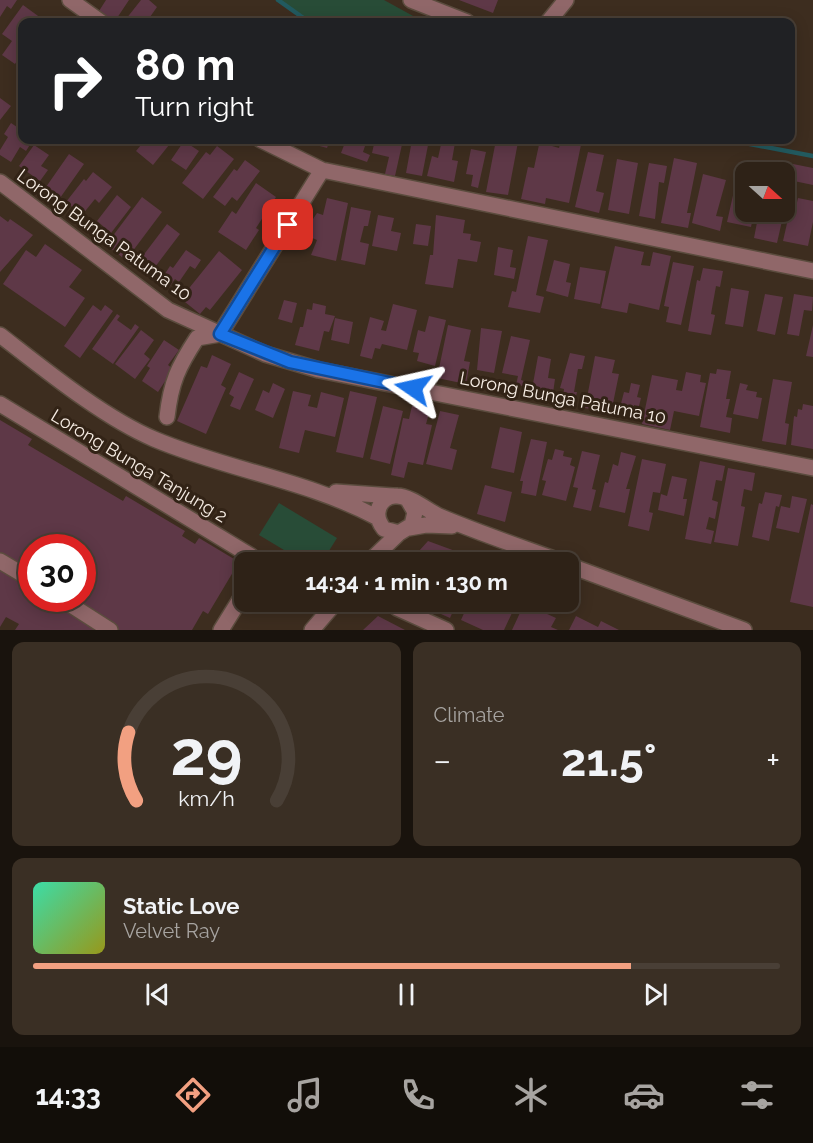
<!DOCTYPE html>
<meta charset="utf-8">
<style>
:root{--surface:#2e2217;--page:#3a2f24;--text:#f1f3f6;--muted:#a7a4a1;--line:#493f36;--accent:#f2a081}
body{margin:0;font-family:Raleway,sans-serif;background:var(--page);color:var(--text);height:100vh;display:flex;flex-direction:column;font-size:22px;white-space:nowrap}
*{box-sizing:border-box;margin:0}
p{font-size:20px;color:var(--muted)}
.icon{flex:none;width:33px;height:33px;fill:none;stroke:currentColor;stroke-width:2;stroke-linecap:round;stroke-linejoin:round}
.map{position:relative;height:630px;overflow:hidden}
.panel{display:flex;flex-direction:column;gap:12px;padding:12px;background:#19130d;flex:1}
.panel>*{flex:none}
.banner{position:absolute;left:18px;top:18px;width:777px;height:126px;border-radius:12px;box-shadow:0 3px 15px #0003,0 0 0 2px var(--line);background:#202124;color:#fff;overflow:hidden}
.needle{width:39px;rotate:111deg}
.controls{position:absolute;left:735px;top:162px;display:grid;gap:12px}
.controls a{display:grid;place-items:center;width:60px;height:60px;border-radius:12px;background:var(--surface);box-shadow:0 3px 15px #0003,0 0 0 2px var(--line);font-size:30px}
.speed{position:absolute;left:18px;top:534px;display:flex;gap:12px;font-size:30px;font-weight:700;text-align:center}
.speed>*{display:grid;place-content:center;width:78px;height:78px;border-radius:50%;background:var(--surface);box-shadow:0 3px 15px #0003,0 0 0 2px var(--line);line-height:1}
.speed .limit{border:9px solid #d22;background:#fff;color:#111}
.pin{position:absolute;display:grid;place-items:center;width:51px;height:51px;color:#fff;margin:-26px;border-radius:12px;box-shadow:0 3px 9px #0006}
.me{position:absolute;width:66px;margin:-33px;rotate:281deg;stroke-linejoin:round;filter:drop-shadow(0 0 4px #0008)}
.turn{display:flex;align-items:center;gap:21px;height:126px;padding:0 18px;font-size:27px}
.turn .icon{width:78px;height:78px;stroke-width:2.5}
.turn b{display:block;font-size:42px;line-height:51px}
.big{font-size:45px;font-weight:700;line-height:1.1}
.panel .card{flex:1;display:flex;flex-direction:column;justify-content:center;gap:9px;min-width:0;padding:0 21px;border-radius:12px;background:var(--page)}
.panel .dial{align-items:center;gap:0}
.dial svg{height:156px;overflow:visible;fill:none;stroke:var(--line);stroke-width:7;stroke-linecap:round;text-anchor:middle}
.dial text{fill:var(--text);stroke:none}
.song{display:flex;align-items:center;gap:18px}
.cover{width:72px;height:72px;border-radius:9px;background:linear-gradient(135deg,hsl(160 70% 55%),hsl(60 70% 35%))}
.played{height:6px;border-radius:3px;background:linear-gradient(90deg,var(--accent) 80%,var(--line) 80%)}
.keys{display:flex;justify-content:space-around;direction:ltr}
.heat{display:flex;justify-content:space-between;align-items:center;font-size:33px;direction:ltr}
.panel .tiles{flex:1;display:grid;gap:12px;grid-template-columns:1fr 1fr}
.card:last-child{grid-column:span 2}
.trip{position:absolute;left:234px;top:552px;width:345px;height:60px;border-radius:12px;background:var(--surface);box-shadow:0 3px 15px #0003,0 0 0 2px var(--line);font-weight:700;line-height:60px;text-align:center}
.tabs{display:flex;height:96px;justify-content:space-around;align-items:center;background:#120e09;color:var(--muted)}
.tabs .icon{width:42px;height:42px}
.tabs .active{color:var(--accent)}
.tabs b{font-size:27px;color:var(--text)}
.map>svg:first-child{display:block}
.green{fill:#284c37}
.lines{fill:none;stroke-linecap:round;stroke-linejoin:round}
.stream{stroke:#225a5f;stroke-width:4.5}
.building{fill:#5e3847;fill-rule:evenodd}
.minor-casing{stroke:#5b4c3e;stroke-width:18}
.minor{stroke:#906769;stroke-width:15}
.route-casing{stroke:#114b97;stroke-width:15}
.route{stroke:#1a73e8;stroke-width:10}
.labels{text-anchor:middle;stroke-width:6;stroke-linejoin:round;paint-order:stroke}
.street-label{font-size:18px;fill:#f6ece3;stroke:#322316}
</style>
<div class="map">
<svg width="813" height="630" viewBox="0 0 813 630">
<rect width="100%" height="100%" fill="#3d2d1f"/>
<path class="green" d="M278 0H384L424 22H309Z
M279 503 337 538 322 562H304L259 535Z"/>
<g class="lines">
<path class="stream" d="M278 0 309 22
M729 140 813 156"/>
</g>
<path class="building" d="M0 0H17L11 9 7 6 0 17Z
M106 0H129L115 21 99 11Z
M141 0H149L157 7 150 17 156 22H131L126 19Z
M459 0H498L493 13Z
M23 5 45 21 22 22V53L15 64 2 55 12 41 2 34Z
M0 98 11 106 0 120Z
M22 118V140H33L26 151 20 147 11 162 0 155V150L8 137 4 134 11 123 17 127Z
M145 140H173L153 165 136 151Z
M297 140H330L327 148Z
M346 140H367L363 152 370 155 367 162 341 153Z
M375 140H403L395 176 385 174 389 157 372 153Z
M412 140H429L422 176 406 173Z
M442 140 455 143 452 160 458 161 454 182 427 176 432 156 438 158Z
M496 140H523L522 143 518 142 508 195 486 192Z
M540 140H553L552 146 559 148 561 140H582L569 203 546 198 545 204 521 199 528 167 534 168Z
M184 141 199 151 186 170 171 160Z
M34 145 49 155 41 166 48 170 40 181 19 166Z
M217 146 234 159 203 199 182 183 206 152 210 155Z
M471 149 486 152 478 188 471 186 473 175 466 174Z
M588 152 604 155 596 191 604 193 599 213 575 207Z
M69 154 84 164 60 198 46 187Z
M674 158 697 163 687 213H691L688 228 661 223Z
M617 159 638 163 629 214 608 210Z
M245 160 260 171 237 201 232 197 225 206 213 197 234 169 237 171Z
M649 163 667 166 664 183 659 182 655 219 639 216Z
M793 164 813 168V185L789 180Z
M93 172 112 187 99 203 95 199 82 215 66 202 84 179 86 181Z
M703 174 726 180 716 216 723 217 720 231 692 223Z
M736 182 746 184V212H754L751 227 727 222Z
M256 183 276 197 256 228 259 230 246 250 218 232 232 211 236 214Z
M117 195 131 207 111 233 97 221Z
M142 197 162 212 126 260 106 245Z
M327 198 348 203 336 261 311 255 317 240 303 234 317 213 323 215Z
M798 198 813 201V222L808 246 783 241 790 210 795 211Z
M351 207 371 211 368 226H364L360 242 369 244 365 265 341 260Z
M759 212H784L777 243 754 238Z
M378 215 394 218 391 231 401 233 397 251 372 246Z
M436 215 465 220 463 233 471 234 470 240 481 242 477 262 458 259 453 288 425 284 430 255H433Z
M0 216 8 222 10 219 33 235 0 272Z
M167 224 180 234 155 267 142 257Z
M416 224 431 226 428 246 413 244Z
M528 236 548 240 536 295 544 297 540 313 508 307 512 291 516 292Z
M45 244 82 270 69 287 85 298 65 327 3 284 26 250 36 257Z
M615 246 644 252 641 265 650 266 653 252 671 256 659 310 629 303 627 313 601 308Z
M498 247 513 250 510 267 516 268 514 279 494 275Z
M186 250 201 260 195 269 190 266 179 282 175 279 170 286 161 280 170 266 173 268Z
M219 251 242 270 210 310 206 307 200 314 185 302 191 296 186 292Z
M554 260 570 264 566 282 571 283 568 297 546 291Z
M673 262 694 266 681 325 666 322 669 307 664 306Z
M580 267 606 271 600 304 574 299Z
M703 268 723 271 720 287 716 286 711 314 715 315 711 335 688 331 697 280 700 281Z
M731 288 749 291 743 327 725 324Z
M765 294 783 297 775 335 757 331Z
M794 294 813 297 812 311 804 310 799 336 787 334Z
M284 300 297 303 292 323 278 319Z
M313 303 326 306 325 314 335 316 329 332 324 331 319 351 295 345 300 327H303L307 309 312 310Z
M393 304 417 310 407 350 382 344 380 349 375 348 372 359 360 356 370 317 384 321 381 330 386 331Z
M93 305 101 311 105 305 113 311 80 358 64 346Z
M117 314 120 316 117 320 131 330 135 324 139 327 113 364 92 349Z
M429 316 446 320 435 366 417 361 419 353 413 352 418 330 425 332Z
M335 318 353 322 349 344 331 340Z
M448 325 471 330 464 361 470 362 466 384 437 378Z
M813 325V357L806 356Z
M481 328 502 331 494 373 477 370Z
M141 330 154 340 144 354 150 359 135 379 115 364Z
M511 336 530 340 521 380 524 381 523 386 516 385 518 376 502 373Z
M164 340 179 350 168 365 173 369 158 392 142 381 150 368 147 366Z
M570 353 585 356 582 369H578L574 392H577L575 400 563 398 564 389 560 388Z
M212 355 231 364 221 385 226 388 206 434 177 421 201 366 207 368Z
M538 356 551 359 548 378 555 379 553 393 532 389Z
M595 356 615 360 612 373 619 374 611 413 585 408Z
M717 369 731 371 726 399H730L726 417 732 418 730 433 700 427 710 373 716 374Z
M239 372 254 379 240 410 230 406 234 397 229 394Z
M686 372 701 375 700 382 706 383 699 416 674 411 670 430 642 424 652 375 678 380 676 390 682 391Z
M773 379 792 382 785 423 789 424 786 445 762 441Z
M273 383 285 389 273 418 255 410 263 390 269 393Z
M631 383 640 385 637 397 641 398 639 406 634 405 632 415 619 411 624 392 629 393Z
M740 383 748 385 746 390 757 392 756 397 762 398 758 419 733 414Z
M293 391 311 395 308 406 317 408 321 392 344 398 335 437 305 430 299 453 279 448Z
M350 391 377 397 363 458 336 452Z
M803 404 813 406V449L791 445 794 416 797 417 798 409 802 410Z
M383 406 403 411 390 464 370 459Z
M412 406 430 410 426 424 432 425 423 465 408 462 404 478 391 475 403 418 409 419Z
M440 411 459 415 450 448 457 450 452 470 426 464Z
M0 420 32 439 28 445 123 501 126 496 185 531 182 536 195 544 199 538 239 562 208 614 203 611 192 630H15L19 624 6 617 0 627ZM32 548H82V598H32Z
M500 427 522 432 514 473 491 468Z
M531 439 547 442 536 496 521 493 523 481H520Z
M555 449 564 451 563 456 572 458 570 465 575 467 566 501 542 495 546 481 542 480 548 459 552 460Z
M582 451 600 455 592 489 596 490 591 511 573 507 578 488 573 487Z
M621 452 636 456 626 489H630L625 513 599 507 605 482 608 483 613 464 618 466Z
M642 459 666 464 660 493 653 492 649 512 653 513 649 531 628 526Z
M700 461 725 466 722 481 716 480 712 500 718 502 715 519 709 517 706 529 714 531 711 544 685 539Z
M728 468 755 473 752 491 744 489 741 506 745 507 738 546 714 542Z
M672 476 687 479 683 499H687L684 516 658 510 661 494 667 496Z
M485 485 512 492 505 522 477 514Z
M765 492 782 495 779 507 776 506 769 541 752 537 759 503 762 504Z
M792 496 807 499 799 533 776 528 781 506 790 508Z
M811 504 813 505V607L790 602Z
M428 541 458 552 452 562H409Z
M414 602H457L450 618Z
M469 602H517L504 630H483L461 620Z
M525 602H550L545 613 556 618 551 627 558 630H512Z
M378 616 405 630H363Z
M576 616 598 627 601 621 619 630H569Z"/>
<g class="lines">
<defs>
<path id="minor" d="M70 0 101 22
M411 0 467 22
M548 22 566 0
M261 140 322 170 813 271
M0 182 168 310 265 354 319 370 813 468
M0 335C44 369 104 418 154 439 227 470 307 480 378 518
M0 404 251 556 255 562
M167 417C171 382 178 367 197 338L220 334 322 170
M336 492 393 496
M408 500 415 512 412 525 399 533 384 529C380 524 377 519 378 512 379 502 388 495 397 496 410 496 427 510 439 516 479 533 521 547 562 562
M409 528 426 525 452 526
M0 561 32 580
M369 562 399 533
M568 565 744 630
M60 598 110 630
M397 608 446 630
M221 630 244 593
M312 630 336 602"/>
</defs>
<use href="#minor" class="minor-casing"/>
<use href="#minor" class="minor"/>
</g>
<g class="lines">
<defs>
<path id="route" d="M288 225 220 334 290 362 413 388"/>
</defs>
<use href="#route" class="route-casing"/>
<use href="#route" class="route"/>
</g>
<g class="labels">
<g class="street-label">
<text transform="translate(104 235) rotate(36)" y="6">Lorong Bunga Patuma 10</text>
<text transform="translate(563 398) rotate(11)" y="6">Lorong Bunga Patuma 10</text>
<text transform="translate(139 466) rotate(31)" y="6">Lorong Bunga Tanjung 2</text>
</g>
</g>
</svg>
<div class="controls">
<a><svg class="needle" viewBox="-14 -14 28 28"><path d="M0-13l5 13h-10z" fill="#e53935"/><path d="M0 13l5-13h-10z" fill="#a7a4a1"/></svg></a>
</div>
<div class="speed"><div class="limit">30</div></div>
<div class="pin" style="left:288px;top:225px;background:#d93025"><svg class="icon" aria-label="arrive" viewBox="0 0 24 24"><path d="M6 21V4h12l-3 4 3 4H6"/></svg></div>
<svg class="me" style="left:413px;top:388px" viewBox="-20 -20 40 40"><path d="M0-17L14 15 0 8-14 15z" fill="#1a73e8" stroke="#fff" stroke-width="4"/></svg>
<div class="trip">14:34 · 1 min · 130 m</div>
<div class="banner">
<div class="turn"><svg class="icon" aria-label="right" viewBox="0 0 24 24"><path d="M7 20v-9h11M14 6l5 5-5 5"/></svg><div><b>80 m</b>Turn right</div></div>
</div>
</div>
<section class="panel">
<div class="tiles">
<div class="card dial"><svg viewBox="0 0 100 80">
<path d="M14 69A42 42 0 1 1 86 69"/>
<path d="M14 69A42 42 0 0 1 10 34" stroke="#f2a081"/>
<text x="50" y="56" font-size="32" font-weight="700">29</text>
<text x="50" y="72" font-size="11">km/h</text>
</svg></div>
<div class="card"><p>Climate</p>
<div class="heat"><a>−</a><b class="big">21.5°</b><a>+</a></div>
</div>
<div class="card">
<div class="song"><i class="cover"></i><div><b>Static Love</b><p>Velvet Ray</p></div></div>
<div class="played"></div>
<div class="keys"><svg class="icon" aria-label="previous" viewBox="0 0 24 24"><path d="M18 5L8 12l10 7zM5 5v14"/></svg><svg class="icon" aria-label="pause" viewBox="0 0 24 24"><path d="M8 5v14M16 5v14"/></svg><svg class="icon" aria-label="next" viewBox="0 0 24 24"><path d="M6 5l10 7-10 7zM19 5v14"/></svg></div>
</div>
</div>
</section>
<nav class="tabs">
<b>14:33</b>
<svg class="icon active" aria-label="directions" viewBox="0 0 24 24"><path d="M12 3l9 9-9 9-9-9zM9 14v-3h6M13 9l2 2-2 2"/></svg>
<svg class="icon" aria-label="music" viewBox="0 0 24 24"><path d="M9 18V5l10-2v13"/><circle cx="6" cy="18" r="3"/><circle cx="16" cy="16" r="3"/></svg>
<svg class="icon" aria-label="phone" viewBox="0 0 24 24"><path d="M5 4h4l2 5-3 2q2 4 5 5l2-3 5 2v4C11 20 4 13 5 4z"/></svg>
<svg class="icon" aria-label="climate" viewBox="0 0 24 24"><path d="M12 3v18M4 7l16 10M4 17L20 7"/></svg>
<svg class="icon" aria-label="car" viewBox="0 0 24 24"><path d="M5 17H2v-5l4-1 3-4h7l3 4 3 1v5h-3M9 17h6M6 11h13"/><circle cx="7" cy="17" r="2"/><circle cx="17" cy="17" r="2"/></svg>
<svg class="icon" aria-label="filters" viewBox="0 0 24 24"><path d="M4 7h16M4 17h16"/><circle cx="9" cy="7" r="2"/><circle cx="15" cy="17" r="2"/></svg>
</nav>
